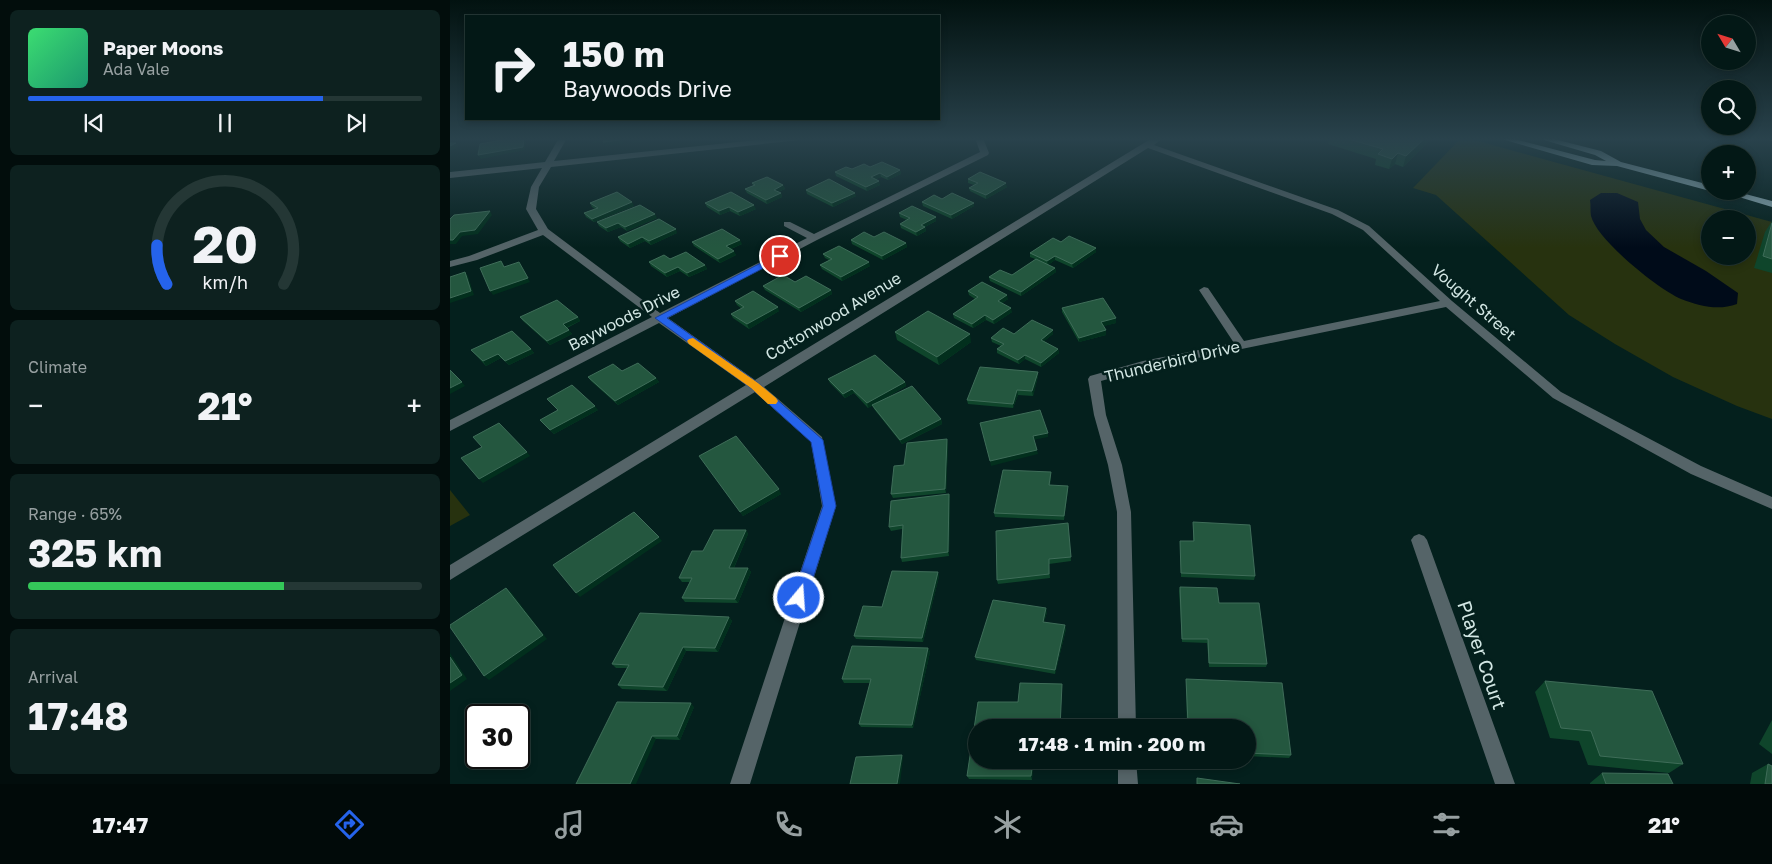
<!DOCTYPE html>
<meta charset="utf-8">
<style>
:root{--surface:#031816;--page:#0d211f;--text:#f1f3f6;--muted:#97a0a1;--line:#243735;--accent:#2563eb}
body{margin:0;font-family:"Golos Text",sans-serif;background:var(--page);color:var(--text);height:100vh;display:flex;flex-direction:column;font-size:19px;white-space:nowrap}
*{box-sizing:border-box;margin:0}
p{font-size:16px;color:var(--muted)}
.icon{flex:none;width:28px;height:28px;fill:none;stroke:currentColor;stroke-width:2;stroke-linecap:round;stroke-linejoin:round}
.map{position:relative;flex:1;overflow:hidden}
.sheet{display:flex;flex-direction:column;gap:10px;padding:10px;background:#020d0c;width:450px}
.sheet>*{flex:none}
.top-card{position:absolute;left:15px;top:15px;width:475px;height:105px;border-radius:0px;box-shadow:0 2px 8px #0003,0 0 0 1px var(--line);background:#031816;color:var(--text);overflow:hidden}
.needle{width:32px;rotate:308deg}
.tools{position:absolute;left:1251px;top:15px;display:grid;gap:10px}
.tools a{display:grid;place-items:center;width:55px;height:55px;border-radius:50%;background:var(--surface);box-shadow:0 2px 8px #0003,0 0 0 1px var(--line);font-size:25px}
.speed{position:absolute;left:15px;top:704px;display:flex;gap:10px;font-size:25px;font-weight:700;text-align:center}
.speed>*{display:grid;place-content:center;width:65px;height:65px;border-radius:50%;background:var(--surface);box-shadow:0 2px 8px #0003,0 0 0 1px var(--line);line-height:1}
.speed .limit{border:2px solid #111;border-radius:8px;background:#fff;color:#111}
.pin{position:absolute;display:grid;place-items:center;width:42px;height:42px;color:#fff;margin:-21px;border:2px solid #fff;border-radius:50%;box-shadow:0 1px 5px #0007}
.me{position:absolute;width:55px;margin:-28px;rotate:18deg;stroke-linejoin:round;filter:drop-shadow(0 0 4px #0008)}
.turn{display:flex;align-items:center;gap:18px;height:105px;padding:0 15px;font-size:22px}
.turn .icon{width:65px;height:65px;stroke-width:2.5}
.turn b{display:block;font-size:35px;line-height:42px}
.big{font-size:38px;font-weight:700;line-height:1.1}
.sheet .card{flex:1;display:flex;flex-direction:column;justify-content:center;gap:8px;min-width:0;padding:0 18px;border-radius:8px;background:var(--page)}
.sheet .dial{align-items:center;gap:0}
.dial svg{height:130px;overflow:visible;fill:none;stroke:var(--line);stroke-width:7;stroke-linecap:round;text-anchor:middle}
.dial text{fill:var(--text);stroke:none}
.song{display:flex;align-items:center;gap:15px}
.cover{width:60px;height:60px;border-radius:8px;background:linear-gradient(135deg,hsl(140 70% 55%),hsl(160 70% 35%))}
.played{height:5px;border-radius:2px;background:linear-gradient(90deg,var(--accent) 75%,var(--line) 75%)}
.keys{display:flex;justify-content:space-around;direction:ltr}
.heat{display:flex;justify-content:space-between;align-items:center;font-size:28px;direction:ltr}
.charge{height:8px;border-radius:4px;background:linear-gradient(90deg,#34c759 65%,var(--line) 0)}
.trip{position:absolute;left:518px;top:719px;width:288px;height:50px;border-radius:25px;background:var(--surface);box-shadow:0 2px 8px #0003,0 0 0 1px var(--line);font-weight:700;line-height:50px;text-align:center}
.menu{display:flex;height:80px;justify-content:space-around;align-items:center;background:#010a09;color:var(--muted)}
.menu .icon{width:35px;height:35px}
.menu .on{color:var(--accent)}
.menu b{font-size:22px;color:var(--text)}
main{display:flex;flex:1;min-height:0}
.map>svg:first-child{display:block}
.green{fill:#27320f;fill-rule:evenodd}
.water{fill:#000b19}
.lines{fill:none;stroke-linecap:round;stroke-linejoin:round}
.minor{fill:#556468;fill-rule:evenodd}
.major{fill:#8faeb7;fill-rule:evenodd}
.wall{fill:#0f452b}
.shaded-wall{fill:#022f1d}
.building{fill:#24573f;stroke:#3f6d59}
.route{fill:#2563eb;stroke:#184099}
.slow{fill:#f59e0b}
.labels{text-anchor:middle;stroke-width:5;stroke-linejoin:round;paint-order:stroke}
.street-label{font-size:16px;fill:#d3e7e4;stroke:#04201d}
.near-street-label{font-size:19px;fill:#d3e7e4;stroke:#04201d}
</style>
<main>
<section class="sheet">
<div class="card">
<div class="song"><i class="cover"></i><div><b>Paper Moons</b><p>Ada Vale</p></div></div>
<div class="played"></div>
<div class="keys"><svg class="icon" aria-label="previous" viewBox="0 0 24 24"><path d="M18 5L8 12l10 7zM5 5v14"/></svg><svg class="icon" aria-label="pause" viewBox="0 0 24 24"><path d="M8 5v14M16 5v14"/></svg><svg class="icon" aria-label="next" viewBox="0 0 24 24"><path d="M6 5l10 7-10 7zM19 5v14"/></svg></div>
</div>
<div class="card dial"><svg viewBox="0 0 100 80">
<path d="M14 69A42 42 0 1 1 86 69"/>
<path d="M14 69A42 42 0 0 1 8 45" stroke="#2563eb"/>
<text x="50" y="56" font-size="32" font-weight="700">20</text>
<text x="50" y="72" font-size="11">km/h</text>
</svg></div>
<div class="card"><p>Climate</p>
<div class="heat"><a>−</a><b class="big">21°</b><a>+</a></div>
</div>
<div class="card"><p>Range · 65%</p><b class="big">325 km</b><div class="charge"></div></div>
<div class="card"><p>Arrival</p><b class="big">17:48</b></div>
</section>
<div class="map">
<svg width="1322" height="784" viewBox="0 0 1322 784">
<rect width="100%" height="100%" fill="#04201d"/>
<path class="green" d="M1011 138H1017L1322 222V419L1287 406 1223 377 1165 344 1119 315 986 195 963 188ZM1260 219H1298V256H1260Z
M0 490 20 515 0 526Z"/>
<path class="water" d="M1151 193H1167L1188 202 1190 219 1196 230 1214 247 1256 271 1288 293 1287 304C1268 311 1250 306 1231 299 1208 289 1147 240 1141 216 1140 211 1141 205 1140 200Z"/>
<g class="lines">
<path class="minor" d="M109 138H117L104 161 327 138H354L350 140 101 167 89 187 86 209 98 229 210 313 357 238 334 226V222H340L364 234 530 152 525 138H533L539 153 538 155 367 240 218 318 305 380 694 143 703 138H713L704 145 888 210 919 226 1002 301 1111 392 1251 466 1322 497V509L1241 474 1103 398 996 307 694 369 651 381 656 415 672 465 681 512 686 728H668L667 512 658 465 644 415 638 379 640 376 693 361 784 343 749 290 754 287 758 288 794 341 990 301 913 230 882 214 698 148 314 387 372 437 386 506 300 784H280L372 506 361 442 305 392 0 580V565L296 385 209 323 0 431V420L202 317 93 235 27 260 0 267V261L19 256 88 230 76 209 81 187 92 168 0 178V172L95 162Z
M1315 138H1322V141Z
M969 534 974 536 977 540 1065 784H1045L961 540 964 536Z
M668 760H686L688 784H668Z"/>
<path class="major" d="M1048 138H1061L1145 160 1156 161 1145 155 1087 138H1100L1151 151 1171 162 1260 185V191L1167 166 1142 165Z
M1269 191H1284L1322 201V207Z"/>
</g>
<path class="wall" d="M880 138H980L978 142 953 167 945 164 939 169 925 165 926 159 878 144Z
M420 167 450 170 451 174 438 180 431 177 426 179 430 185 417 191 386 176 385 172Z
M518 179 557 187 536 199 520 191 519 188 524 185 518 183Z
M302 183 333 185 335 189 328 192 331 193 332 197 317 204 297 193 295 189 303 186Z
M356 190 406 196 383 207 357 194Z
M492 199 524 206 502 219 473 206 472 202Z
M140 203 184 206 144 222 136 217 134 213 145 209 142 207Z
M255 203 306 209 290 216 280 211 270 215 257 207Z
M449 213 486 217V221L475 227 476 231 467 236 451 228 450 224 457 220 450 217Z
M207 218 177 231 171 227 158 232 149 226 147 222Z
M1322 221V273L1304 268 1315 232Z
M227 233 201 245 195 241 180 248 170 241 168 237Z
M424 237 456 243 457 247 433 260 402 244 401 240Z
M242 242 292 244 281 249 286 255 270 263 244 246Z
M611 242 646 252 623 268 605 260 598 265 605 268 606 272 571 296 540 281 539 277 562 275 588 260 580 257V253Z
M373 254 420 266 392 281 372 269 370 265 379 260 375 258Z
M220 259 255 265 257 269 239 277 230 271 217 277 201 266 199 262Z
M313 286 381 290 382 294 351 312 315 290Z
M518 291 558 299 552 303 562 312 544 324 536 320 523 328 504 318 503 314 525 299 519 295Z
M285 301 329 311 299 329 283 318 281 314 292 309 287 305Z
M612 308 666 323 653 326 656 330V335L629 342 612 312Z
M70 317H128L130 321 117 328 122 334 100 345 73 321Z
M603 330V334L594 341 608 349 609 353 591 367 575 359 569 364 547 353V349L551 346 542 342 541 338 564 334Z
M445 332 521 342 489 365 447 340Z
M81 349 84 353 59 365 51 358 36 366 21 350Z
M172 371 206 378 209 382 168 405 141 381 138 377Z
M588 376 583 396 568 395 563 408 518 404 517 400Z
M378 379 455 382 456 386 425 404 491 419 492 424 452 444 424 409 423 405 418 408 404 393 395 398 380 383Z
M97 399 148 410 104 434 90 420 108 410Z
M498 443 496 493 443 498 441 494 454 465Z
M249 456 331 494 293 516Z
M601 472V476L600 485 618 490 614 520 545 517 544 513Z
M499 494 500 498 499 556 452 562 451 558 452 529 441 531 439 527Z
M743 522 805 576 804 580 731 577 730 541H743Z
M618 523 621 561 599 564 600 578 548 584 547 580Z
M296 530 298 534 284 568H298L301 572 288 603 235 602 232 598 240 582H232L229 578 253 551Z
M489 576 473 642 406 639 404 636 432 607Z
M730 587 769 603 817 664 816 667H759L757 643 732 642 729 591Z
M597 612 594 622 616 629 605 674 526 660 525 657Z
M279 617 282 621 268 652 236 651 217 691 172 689 168 685 177 668H166L162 664Z
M478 648 480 652 463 728 411 727 409 724 420 683H394L392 679Z
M736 679 841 755 839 758 796 756V728L737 727 736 683Z
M1095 681 1233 764 1219 773 1138 765 1129 741 1100 738 1085 692Z
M570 683 612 684 610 728H526V760H583L582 780 519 779 517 776 528 702H568Z
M244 707 230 740 206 739 126 784Z
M1322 720V754L1309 744Z
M1318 764 1322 784H1300L1302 773Z
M1152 773 1223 784H1140V783Z"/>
<path class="shaded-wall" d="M43 138H67L42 142 39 139Z
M74 138H75L76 140 75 150 31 159 28 155Z
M155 138 157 141 143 143 141 139Z
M171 138H174L172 144 155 146 153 142Z
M194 138H201L200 141 182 143 181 139Z
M975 138H980L978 142 953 167 956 156Z
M6 143 8 147 0 151V146Z
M948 153 945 164 939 169 942 159Z
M450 170 451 174 438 180 437 177Z
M430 173 431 177 422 181 421 177Z
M429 181 430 185 417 191 416 187Z
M556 183 557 187 536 199V195Z
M333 185 335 189 325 193 324 190Z
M331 193 332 197 317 204 316 200Z
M405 193 406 196 383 207 382 203Z
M182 202 184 206 144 222 142 219Z
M524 203V206L502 219 501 215Z
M304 205 306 209 290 216 288 212Z
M279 207 280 211 270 215 269 211Z
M40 211 42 215 28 234 12 236 6 244H0V240L10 232Z
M205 214 207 218 177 231 175 227Z
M486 217V221L471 229V225Z
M168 223 171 227 158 232 156 228Z
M475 227 476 231 467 236 466 232Z
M226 229 227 233 201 245 199 241Z
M192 237 195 241 180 248 178 244Z
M290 240 292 244 278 250 276 246Z
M456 243 457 247 433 260 432 256Z
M646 248V252L623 268 622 264Z
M284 251 286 255 270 263 268 259Z
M605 256V260L598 265 597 261Z
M69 262 80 282 43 295 40 291Z
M419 262 420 266 392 281 391 277Z
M255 265 257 269 239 277 237 273Z
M228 267 230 271 217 277 215 273Z
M605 268 606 272 571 296V292Z
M15 272 18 276 24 295 0 303V298Z
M381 290 382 294 351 312 349 308Z
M557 295 558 299 549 305 548 301Z
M328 307 329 311 299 329 297 324Z
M561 308 562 312 544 324 543 320Z
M535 315 536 320 523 328 522 324Z
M128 317 130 321 115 328 113 324Z
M666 318V323L651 327V322Z
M119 330 122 334 100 345 97 341Z
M603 330V334L591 344V340Z
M656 330V335L629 342V338Z
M520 334 521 342 489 365 487 357Z
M81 349 84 353 59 365 55 361Z
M608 349 609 353 591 367V363Z
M48 354 51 358 36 366 33 361Z
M575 355V359L569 364 568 360Z
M588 372V376L583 396 582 391Z
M206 378 209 382 168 405 165 401Z
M12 382 15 386 0 394V388Z
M455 382 456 386 418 408 417 403Z
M402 389 404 393 395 398 393 394Z
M567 390 568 395 563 408V404Z
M145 406 148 410 104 434 100 430Z
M491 419 492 424 452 444 450 440Z
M598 433V437L583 440V436Z
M497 439 498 443 496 493 495 489Z
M587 450 588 454 541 466 540 461Z
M77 452 80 456 33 483 29 479Z
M618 486V490L614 520V516Z
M329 489 331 494 293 516 290 512Z
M499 494 500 498 499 556 498 552Z
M296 530 298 534 282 572 279 568Z
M209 537 212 541 130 597 126 593Z
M298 568 301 572 288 603 285 599Z
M488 572 489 576 473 642 472 638Z
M56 588 61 592 97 639 39 680 34 676Z
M596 608 597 612 593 626V622Z
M279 617 282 621 268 652 265 648Z
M615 625 616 629 605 674V670Z
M233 647 236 651 217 691 213 687Z
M478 648 480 652 463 728 462 725Z
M0 653 17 679 0 691Z
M241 703 244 707 230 740 227 736Z
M202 736 206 739 186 784H180Z
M452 755 453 758 450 784H447Z
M583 760 582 780 581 776Z"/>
<path class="building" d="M63 138H74L73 147 28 155 30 144Z
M155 138H171L170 140 153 142Z
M181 138H194L181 139Z
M895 138H975L956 156 948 153 942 159 928 154 933 149Z
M0 143H6L0 146Z
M432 162 450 170 437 177 430 173 421 177 429 181 416 187 385 172 396 167 402 169 414 164 420 167Z
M530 172 556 183 536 195 519 188 528 183 518 179Z
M317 177 333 185 324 190 331 193 316 200 295 189 305 185 302 183Z
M379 179 405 193 382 203 356 190Z
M167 192 182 202 142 219 134 213 148 208 140 203Z
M281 192 304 205 288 212 279 207 269 211 255 203Z
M502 193 524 203 501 215 472 202 484 195 492 199Z
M190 205 205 214 175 227 168 223 156 228 147 222Z
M462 206 486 217 471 225 475 227 466 232 450 224 460 218 449 213Z
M40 211 25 230 10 232 3 240H0V219L4 215Z
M209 219 226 229 199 241 192 237 178 244 168 237Z
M1322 223V259L1313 256Z
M272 229 290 240 276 246 284 251 268 259 242 242Z
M414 232 424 237 434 232 456 243 432 256 401 240Z
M619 236 646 248 622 264 605 256 597 261 580 253 603 238 611 242Z
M389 246 419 262 391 277 370 265 382 259 373 254Z
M236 252 255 265 237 273 228 267 215 273 199 262 214 255 220 259Z
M586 259 605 268 571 292 539 277 550 270 562 275Z
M51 261 54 267 69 262 78 278 40 291 30 268Z
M15 272 21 291 0 298V277Z
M333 275 345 282 356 276 381 290 349 308 313 286Z
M532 282 557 295 548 301 561 308 543 320 535 315 522 324 503 314 528 297 518 291Z
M303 291 328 307 297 324 281 314 294 307 285 301Z
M653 298 666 318 651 322 656 330 629 338 612 308Z
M107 300 128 317 113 324 119 330 97 341 70 317Z
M478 311 520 334 487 357 445 332Z
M582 320 603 330 591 340 608 349 591 363 575 355 568 360 547 349 554 344 541 338 553 328 564 334Z
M62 331 81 349 55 361 48 354 33 361 21 350Z
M425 355 455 382 417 403 402 389 393 394 378 379Z
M188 363 206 378 165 401 138 377 163 364 172 371Z
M530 367 588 372 582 391 567 390 563 404 517 400Z
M0 370 12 382 0 388Z
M122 385 145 406 100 430 90 420 108 410 97 399Z
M462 386 491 419 450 440 422 405Z
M590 410 598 433 583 436 587 450 540 461 530 423Z
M49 423 77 452 29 479 11 458 32 447 23 437Z
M286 436 329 489 290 512 249 456Z
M497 439 495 489 441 494 444 466 454 465 457 443Z
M553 470 601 472 599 485 618 486 614 516 544 513Z
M499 494 498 552 451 558 453 525 439 527 441 501Z
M184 512 209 537 126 593 103 565Z
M743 522 800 525 805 576 731 573 730 541H744Z
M618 523 621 557 599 559V574L547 580 546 531Z
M264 530H296L279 568H298L285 599 232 598 242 578H229L242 551H253Z
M442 571 488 572 472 638 404 636 413 606 432 607Z
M730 587 767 588 769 603H809L817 664 759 663 758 639H732Z
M56 588 93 635 34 676 0 627V625Z
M543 600 596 608 593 622 615 625 605 670 525 657Z
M190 613 279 617 265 648 233 647 213 687 168 685 179 665 162 664Z
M402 646 478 648 462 725 409 724 421 679H392Z
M0 657 12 675 0 683Z
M736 679 832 683 841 755 796 753V728H764V724H738Z
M1095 681 1202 691 1233 764 1150 756 1141 731 1111 728Z
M570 683 612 684 610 728H526V760H583L581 776H517L528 702H568Z
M167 702 241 703 227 736H202L180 784H126Z
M452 755 447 784H400L406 757Z
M1318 764 1322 766V784H1315Z
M1152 773 1218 774 1223 784H1156Z
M747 778 790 784H747Z"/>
<linearGradient id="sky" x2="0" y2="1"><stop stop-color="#021210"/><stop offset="0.56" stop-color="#29424c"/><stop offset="1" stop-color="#29424c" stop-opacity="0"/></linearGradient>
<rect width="1322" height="248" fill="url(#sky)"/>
<path class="route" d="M330 253 333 254V258L217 318 308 383 373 440 386 506 357 598 355 603 349 605 344 603 342 598 373 506 361 442 301 388 205 318Z"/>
<path class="slow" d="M243 338 308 383 326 398 328 401 326 404H318L301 388 239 344 237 341 239 339Z"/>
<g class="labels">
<g class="street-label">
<text transform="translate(1024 302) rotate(41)" y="6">Vought Street</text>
<text transform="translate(383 316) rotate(-31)" y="6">Cottonwood Avenue</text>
<text transform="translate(174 318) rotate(-27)" y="6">Baywoods Drive</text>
<text transform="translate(722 361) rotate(-13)" y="6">Thunderbird Drive</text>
</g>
<g class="near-street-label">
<text transform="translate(1032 655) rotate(71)" y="7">Player Court</text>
</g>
</g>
</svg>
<div class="tools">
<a><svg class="needle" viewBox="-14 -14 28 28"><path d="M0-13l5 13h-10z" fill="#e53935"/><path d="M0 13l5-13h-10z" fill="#97a0a1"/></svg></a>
<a><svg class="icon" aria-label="search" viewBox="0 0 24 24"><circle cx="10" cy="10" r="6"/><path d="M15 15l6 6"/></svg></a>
<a>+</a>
<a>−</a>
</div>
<div class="speed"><div class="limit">30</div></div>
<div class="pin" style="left:330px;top:256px;background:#d93025"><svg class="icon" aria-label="arrive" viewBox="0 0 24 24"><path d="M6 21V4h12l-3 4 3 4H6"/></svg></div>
<svg class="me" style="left:349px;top:598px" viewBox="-20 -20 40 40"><circle r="17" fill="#2563eb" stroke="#fff" stroke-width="3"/><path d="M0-11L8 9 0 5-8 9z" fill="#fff"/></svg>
<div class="trip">17:48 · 1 min · 200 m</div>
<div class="top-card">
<div class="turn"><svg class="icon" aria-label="right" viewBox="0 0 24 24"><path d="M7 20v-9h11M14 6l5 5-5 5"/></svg><div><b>150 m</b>Baywoods Drive</div></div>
</div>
</div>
</main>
<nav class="menu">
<b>17:47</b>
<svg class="icon on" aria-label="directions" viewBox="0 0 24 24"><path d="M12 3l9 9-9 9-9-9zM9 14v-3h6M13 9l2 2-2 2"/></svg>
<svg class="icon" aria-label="music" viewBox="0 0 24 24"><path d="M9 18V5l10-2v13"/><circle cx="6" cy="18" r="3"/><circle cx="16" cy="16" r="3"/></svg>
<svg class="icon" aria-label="phone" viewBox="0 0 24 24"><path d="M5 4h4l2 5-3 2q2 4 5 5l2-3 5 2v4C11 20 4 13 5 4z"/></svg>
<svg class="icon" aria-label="climate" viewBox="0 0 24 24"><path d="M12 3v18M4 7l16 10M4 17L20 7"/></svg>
<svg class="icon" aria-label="car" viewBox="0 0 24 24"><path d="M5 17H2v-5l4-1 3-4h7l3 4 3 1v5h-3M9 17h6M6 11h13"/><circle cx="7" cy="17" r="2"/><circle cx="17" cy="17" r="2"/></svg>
<svg class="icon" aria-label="filters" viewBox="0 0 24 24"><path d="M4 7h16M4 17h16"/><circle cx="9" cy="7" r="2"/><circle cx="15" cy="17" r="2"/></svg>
<b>21°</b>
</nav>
